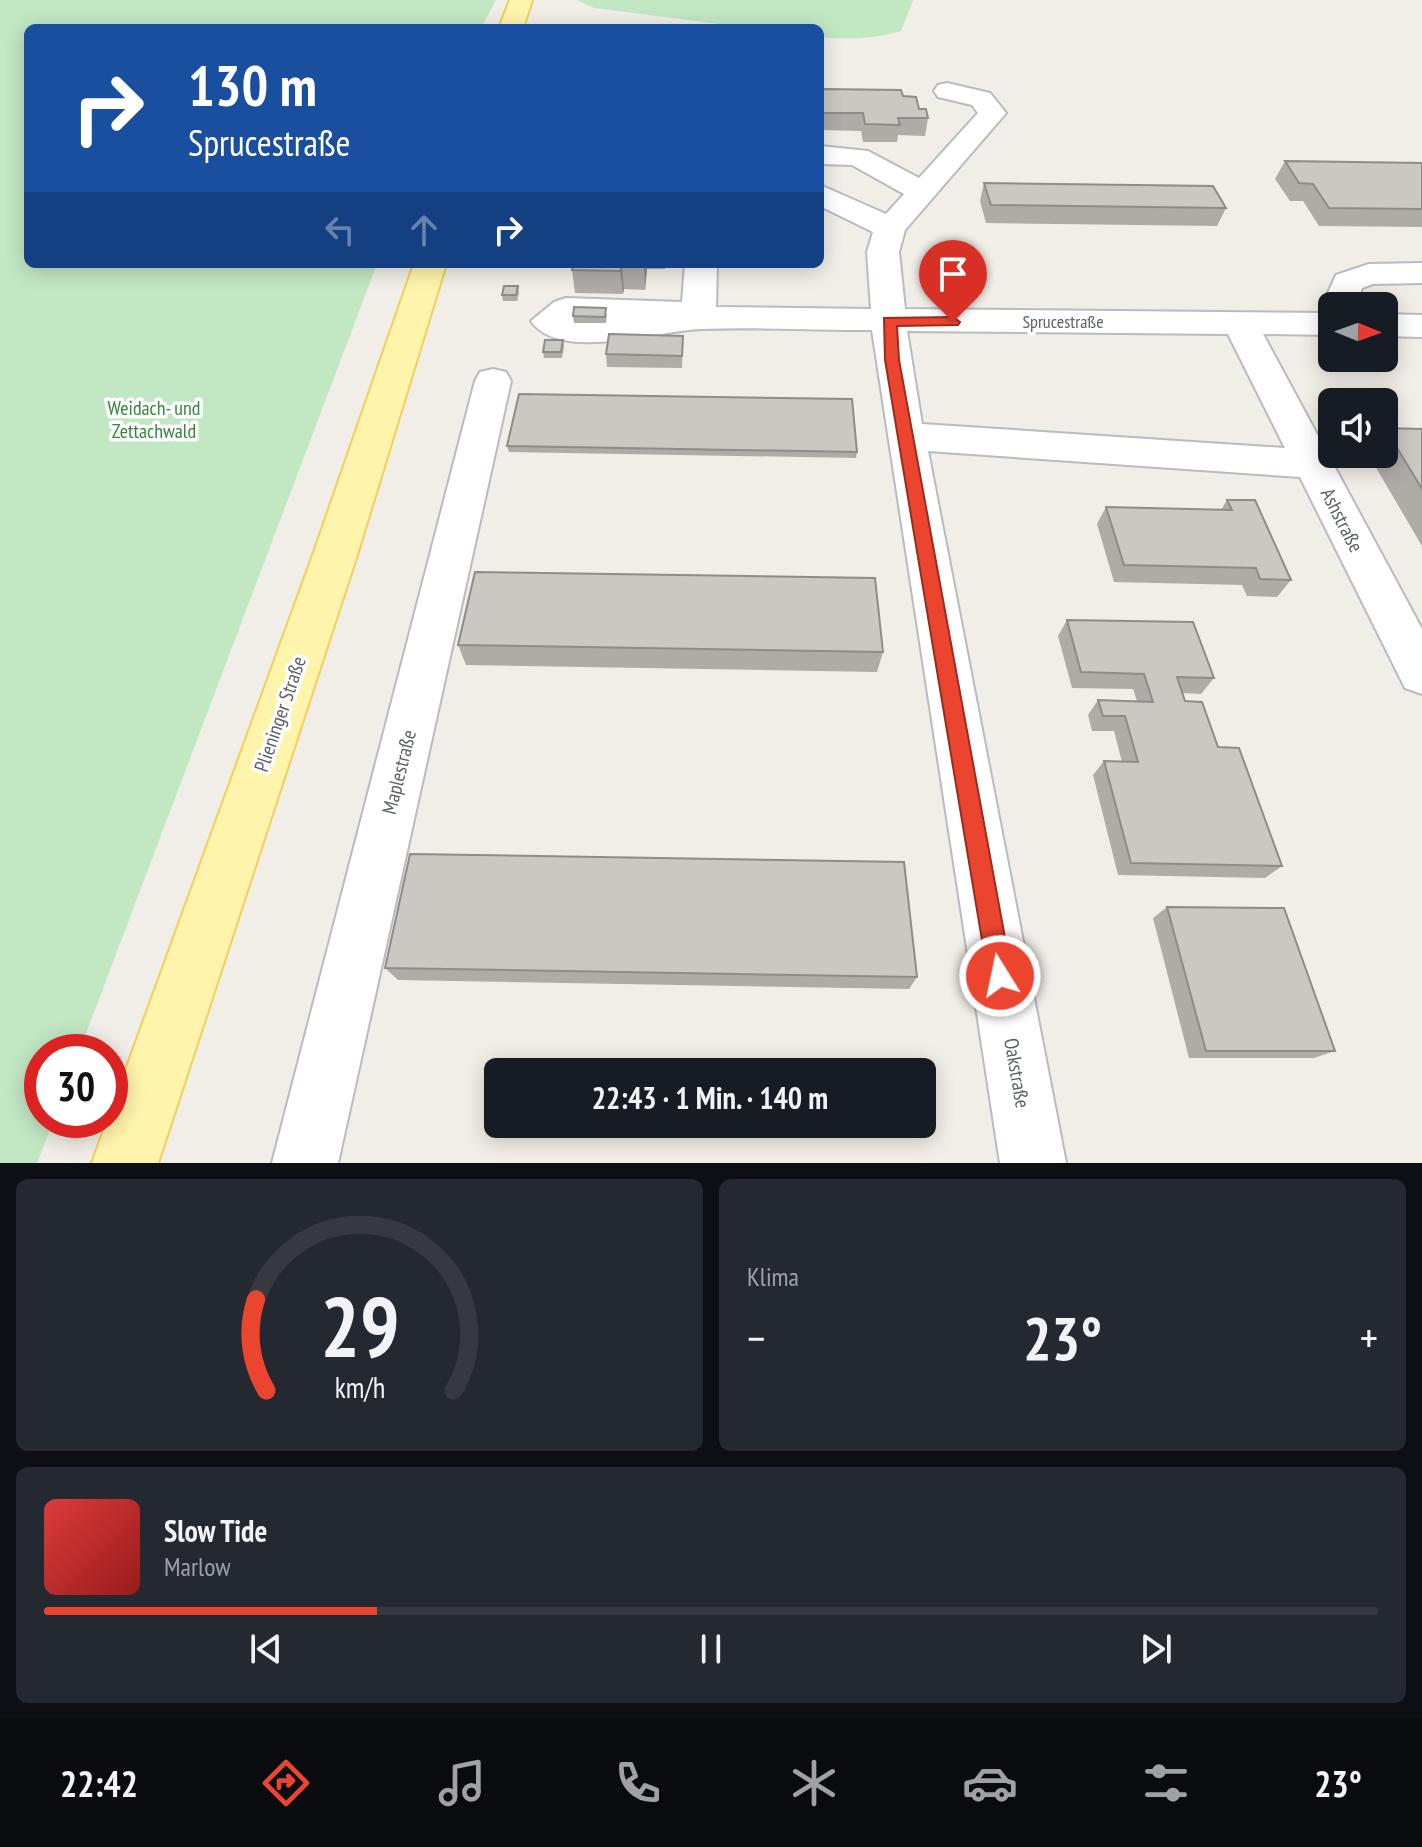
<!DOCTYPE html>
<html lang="de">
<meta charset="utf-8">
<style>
:root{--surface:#171b24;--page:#242831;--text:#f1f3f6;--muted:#9ea1a6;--line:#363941;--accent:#eb4530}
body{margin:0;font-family:"PT Sans Narrow",sans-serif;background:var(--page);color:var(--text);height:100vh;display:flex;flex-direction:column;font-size:30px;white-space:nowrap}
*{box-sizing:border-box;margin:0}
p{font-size:26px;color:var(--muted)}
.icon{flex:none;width:44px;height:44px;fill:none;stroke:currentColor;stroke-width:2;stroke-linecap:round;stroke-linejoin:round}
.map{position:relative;height:1163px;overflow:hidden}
.drawer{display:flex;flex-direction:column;gap:16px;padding:16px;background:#0d0f14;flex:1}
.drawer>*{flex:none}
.banner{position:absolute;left:24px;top:24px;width:800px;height:244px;border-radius:12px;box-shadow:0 4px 20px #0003;background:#1a4fa0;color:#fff;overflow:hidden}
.needle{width:52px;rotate:91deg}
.fabs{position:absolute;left:1318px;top:292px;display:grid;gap:16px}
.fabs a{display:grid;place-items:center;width:80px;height:80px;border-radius:12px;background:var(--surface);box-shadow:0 4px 20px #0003;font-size:40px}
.speed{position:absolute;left:24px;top:1034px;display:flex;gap:16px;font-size:40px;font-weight:700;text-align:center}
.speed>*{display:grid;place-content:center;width:104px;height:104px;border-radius:50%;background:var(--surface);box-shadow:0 4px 20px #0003;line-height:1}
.speed .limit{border:12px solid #d22;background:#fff;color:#111}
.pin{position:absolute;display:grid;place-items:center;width:68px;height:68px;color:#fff;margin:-82px -34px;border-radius:50% 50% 50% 0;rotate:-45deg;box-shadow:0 0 8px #0007}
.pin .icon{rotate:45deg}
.me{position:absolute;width:88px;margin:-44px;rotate:350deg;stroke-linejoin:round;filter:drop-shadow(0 0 6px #0008)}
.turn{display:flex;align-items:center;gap:28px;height:168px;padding:0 32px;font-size:36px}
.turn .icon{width:104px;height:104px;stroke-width:2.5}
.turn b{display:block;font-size:56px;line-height:68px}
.lanes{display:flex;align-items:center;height:76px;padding:0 32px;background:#0003;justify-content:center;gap:40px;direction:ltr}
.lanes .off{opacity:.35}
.big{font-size:60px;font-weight:600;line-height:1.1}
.drawer .tile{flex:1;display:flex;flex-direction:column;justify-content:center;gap:12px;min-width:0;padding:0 28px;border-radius:12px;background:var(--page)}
.drawer .dial{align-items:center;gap:0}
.dial svg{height:208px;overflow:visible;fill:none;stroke:var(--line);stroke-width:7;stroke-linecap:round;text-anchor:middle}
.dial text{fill:var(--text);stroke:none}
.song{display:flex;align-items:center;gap:24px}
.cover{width:96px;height:96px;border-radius:12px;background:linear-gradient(135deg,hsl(0 70% 55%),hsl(0 70% 35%))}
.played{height:8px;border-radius:4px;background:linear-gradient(90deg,var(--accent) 25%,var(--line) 25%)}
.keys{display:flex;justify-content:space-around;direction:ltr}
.heat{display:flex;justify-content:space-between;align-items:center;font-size:44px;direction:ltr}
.drawer .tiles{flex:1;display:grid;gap:16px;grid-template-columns:1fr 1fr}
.tile:last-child{grid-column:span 2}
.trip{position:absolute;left:484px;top:1058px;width:452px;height:80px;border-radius:12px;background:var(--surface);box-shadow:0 4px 20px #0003;font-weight:600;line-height:80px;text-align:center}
.tab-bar{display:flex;height:128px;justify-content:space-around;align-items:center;background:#090b0e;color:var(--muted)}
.tab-bar .icon{width:56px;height:56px}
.tab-bar .current{color:var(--accent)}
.tab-bar b{font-size:36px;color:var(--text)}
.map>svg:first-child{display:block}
.green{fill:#c2e7c3}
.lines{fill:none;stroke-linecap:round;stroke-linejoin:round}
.minor-casing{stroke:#b8bbbf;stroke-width:4}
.major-casing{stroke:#f3ce5b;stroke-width:4}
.minor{fill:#fff;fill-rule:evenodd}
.major{fill:#fff4ab;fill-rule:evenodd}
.wall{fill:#afaca8}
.shaded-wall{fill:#8e8c88}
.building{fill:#cbc8c3;stroke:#8e8c88;stroke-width:2}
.route{fill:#eb4530;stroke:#992d1f;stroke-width:2}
.labels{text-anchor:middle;stroke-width:7;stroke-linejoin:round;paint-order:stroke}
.far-street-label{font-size:18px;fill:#5d6166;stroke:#fff}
.park-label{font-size:20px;fill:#34863b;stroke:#fff}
.street-label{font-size:20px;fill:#5d6166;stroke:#fff}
</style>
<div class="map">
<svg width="1422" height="1163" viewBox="0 0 1422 1163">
<rect width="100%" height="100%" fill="#f0eee6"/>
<path class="green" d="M0 0H496L481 28H28V264H377L79 1052H42V1120H54L37 1163H0Z
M577 0H913L901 31C873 39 849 40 820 37V28H751L594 8Z"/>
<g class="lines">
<defs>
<path id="minor" d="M947 83 990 93 1006 113 905 230 899 252 905 309 1327 313 1322 306 1336 275 1369 264 1422 263V283L1373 284 1362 288 1356 306H1332V335L1263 334 1422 629V694L1405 688 1300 477 928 451 1066 1163H1000L872 330C815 330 758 327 701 329 661 330 559 363 531 321L554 302 566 298 682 302 685 264H717L716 307 871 309 867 252 873 232 820 206V185L886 214 904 194 852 165 820 164V146L868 151 919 178 978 113 972 105 938 97 934 91 938 85ZM907 331 1228 334 1285 448 922 424Z
M1384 314 1422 315V337L1384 336Z
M493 369 506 372 511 381 338 1163H272L475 381 480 372Z"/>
<path id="major" d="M510 0H532L523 28H499Z
M414 264H446L357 555 158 1163H92L313 555Z"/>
</defs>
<use href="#minor" class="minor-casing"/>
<use href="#major" class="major-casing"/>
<use href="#minor" class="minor"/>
<use href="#major" class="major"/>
</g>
<path class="wall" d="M820 89 919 109 928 118 925 136 898 135 897 142H863L861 131 822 130 820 142Z
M1285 161 1422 163V227L1319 226 1303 201H1290L1275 179Z
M984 183 1226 208 1217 226 986 223 980 201Z
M573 264H665V269H647L645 290 624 289 623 294 575 293 572 270Z
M518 286 519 293 517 301H503L502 295Z
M607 314 606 323H574L573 316Z
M683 336 682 368 607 367 606 354Z
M563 340 564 347 562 358H544L543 352Z
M1385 428 1422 429V546L1368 454H1384Z
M507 446 857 452 856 458 509 452Z
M1227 500 1291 580 1277 597 1247 596 1242 585 1114 582 1097 524 1106 507 1221 510Z
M1067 620 1214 678 1201 694 1182 693 1185 701 1218 747 1282 866 1265 878 1118 875 1093 775 1104 761 1122 762 1114 731H1092L1088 715 1098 700 1137 701 1133 689 1072 688 1058 636Z
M458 645 883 652 877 672 466 665Z
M1167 907 1335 1051 1314 1058H1189L1153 918Z
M385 968 917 977 909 989 398 980Z"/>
<path class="shaded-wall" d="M644 264H647V269L645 290Z
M622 266 624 289 623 294 620 271Z"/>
<path class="building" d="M820 89 901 90 903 96 916 97 919 109H926L928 118H898L900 125 865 124 863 113H821L823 124H820Z
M1285 161 1422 163V209L1329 208 1313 184 1299 183Z
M984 183 1213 186 1226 208 991 205Z
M573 264H644L643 267 622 266 620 271 572 270Z
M504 286H518L516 295H502Z
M574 307 606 308 605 317 573 316Z
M609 334 683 336 682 356 606 354Z
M545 340H563L561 352H543Z
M519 394 852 399 857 452 507 446Z
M1385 428 1422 429V489Z
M1227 500H1255L1291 580 1260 579 1256 568 1124 565 1106 507 1232 510Z
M475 572 875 578 883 652 458 645Z
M1067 620 1193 622 1214 678 1177 677 1185 701 1202 702 1218 747 1239 748 1282 866 1131 863 1104 761 1138 762 1125 716H1103L1098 700 1153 702 1144 674 1081 672Z
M410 854 904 862 917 977 385 968Z
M1167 907 1284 908 1335 1051H1206Z"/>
<path class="route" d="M953 317 960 322 958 325 897 326 899 360 1012 976 1009 984 1000 988 992 984 988 976 885 360 884 318Z"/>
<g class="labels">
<g class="far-street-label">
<text x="1063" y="328">Sprucestraße</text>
</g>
<g class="park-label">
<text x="154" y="415">Weidach- und<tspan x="154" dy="23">Zettachwald</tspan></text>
</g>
<g class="street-label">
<text transform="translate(1342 520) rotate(63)" y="7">Ashstraße</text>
<text transform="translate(280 714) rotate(-71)" y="7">Plieninger Straße</text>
<text transform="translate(399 772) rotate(-76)" y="7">Maplestraße</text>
<text transform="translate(1017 1073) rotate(80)" y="7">Oakstraße</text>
</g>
</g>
</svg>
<div class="fabs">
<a><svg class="needle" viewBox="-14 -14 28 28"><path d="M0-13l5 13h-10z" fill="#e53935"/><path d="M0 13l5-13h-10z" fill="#9ea1a6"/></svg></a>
<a><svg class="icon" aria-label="sound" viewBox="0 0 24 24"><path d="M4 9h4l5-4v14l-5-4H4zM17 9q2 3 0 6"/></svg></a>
</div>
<div class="speed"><div class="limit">30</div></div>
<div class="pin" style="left:953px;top:322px;background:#d93025"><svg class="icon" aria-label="arrive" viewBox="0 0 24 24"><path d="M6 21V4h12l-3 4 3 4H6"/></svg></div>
<svg class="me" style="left:1000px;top:976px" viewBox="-20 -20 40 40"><circle r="17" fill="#eb4530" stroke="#fff" stroke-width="3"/><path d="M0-11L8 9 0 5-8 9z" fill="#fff"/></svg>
<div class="trip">22:43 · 1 Min. · 140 m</div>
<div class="banner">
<div class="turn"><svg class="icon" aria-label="right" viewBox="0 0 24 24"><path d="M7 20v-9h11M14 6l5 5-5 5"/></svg><div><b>130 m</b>Sprucestraße</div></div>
<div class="lanes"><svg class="icon off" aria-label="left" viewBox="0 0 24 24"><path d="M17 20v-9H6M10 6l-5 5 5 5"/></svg><svg class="icon off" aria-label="ahead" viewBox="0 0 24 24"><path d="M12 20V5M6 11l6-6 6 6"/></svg><svg class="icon" aria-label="right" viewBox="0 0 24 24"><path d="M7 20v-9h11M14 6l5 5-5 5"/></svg></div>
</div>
</div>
<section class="drawer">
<div class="tiles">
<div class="tile dial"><svg viewBox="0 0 100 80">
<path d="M14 69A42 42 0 1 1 86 69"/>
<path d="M14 69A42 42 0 0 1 10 34" stroke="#eb4530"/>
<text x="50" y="56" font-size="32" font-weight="700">29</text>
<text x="50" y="72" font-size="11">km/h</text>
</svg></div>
<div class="tile"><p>Klima</p>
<div class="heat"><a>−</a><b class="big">23°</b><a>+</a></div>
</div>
<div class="tile">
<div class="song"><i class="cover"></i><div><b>Slow Tide</b><p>Marlow</p></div></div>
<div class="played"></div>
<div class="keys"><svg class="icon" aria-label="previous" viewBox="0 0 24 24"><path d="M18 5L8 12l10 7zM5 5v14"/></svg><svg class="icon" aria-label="pause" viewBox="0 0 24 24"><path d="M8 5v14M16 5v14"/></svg><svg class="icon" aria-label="next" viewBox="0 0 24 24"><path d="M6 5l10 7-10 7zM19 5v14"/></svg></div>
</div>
</div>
</section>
<nav class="tab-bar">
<b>22:42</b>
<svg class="icon current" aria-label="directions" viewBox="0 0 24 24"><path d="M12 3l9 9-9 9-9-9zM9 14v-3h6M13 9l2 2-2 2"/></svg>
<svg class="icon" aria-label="music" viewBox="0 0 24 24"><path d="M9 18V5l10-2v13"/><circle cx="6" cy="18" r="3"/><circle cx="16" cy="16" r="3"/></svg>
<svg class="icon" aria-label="phone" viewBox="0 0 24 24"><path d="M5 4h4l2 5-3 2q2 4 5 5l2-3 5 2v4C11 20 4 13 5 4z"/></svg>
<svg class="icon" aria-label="climate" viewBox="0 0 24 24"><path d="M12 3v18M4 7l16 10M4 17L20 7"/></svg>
<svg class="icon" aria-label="car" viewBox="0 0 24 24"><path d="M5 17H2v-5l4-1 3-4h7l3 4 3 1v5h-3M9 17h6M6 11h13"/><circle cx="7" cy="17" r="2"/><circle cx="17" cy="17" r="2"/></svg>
<svg class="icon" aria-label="filters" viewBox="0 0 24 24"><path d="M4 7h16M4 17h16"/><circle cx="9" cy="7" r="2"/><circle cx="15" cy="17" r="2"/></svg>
<b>23°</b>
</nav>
